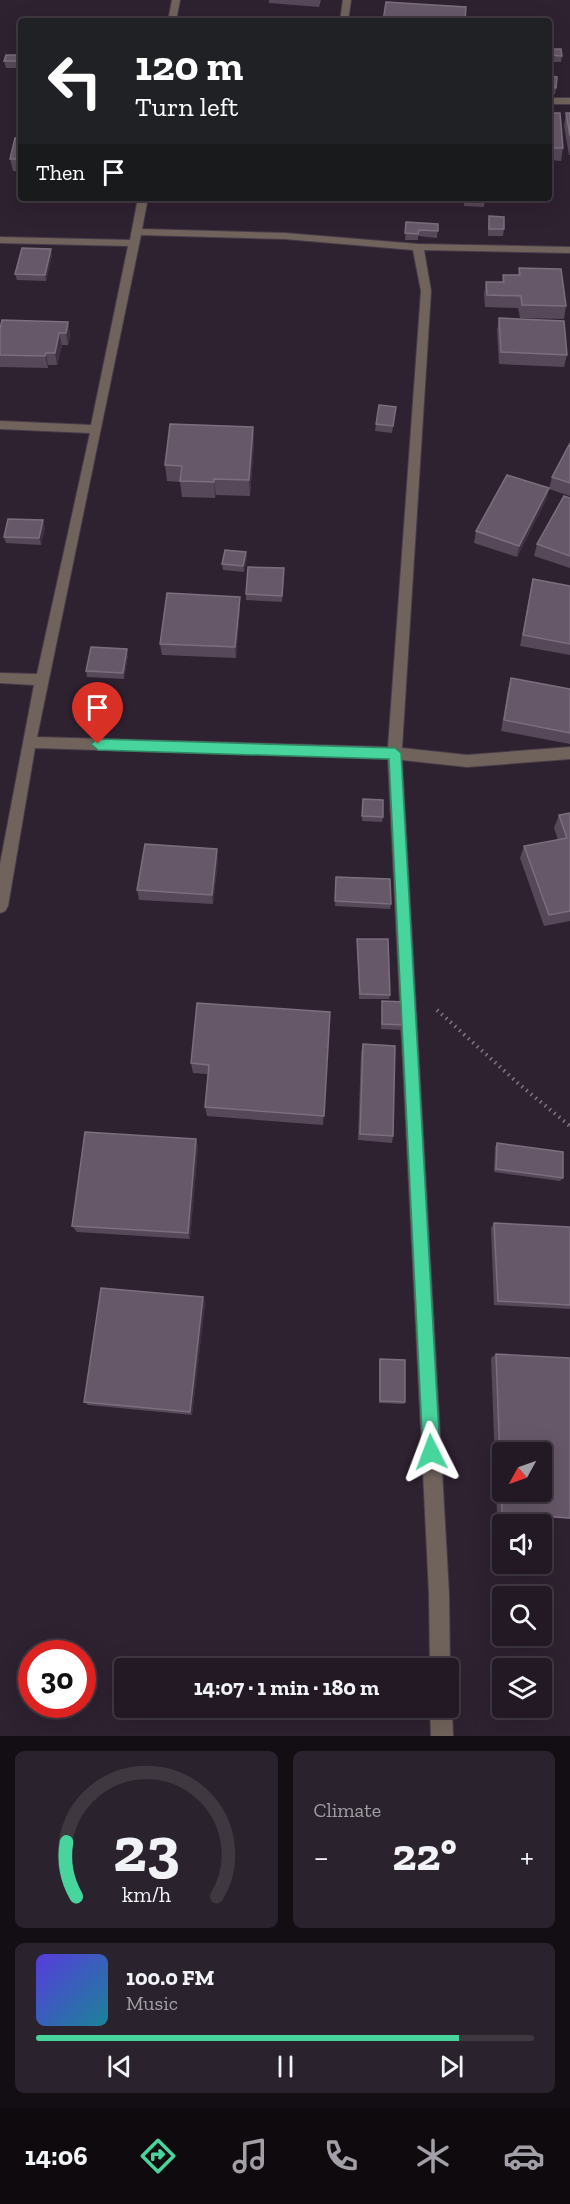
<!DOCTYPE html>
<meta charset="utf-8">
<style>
:root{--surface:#221924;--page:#2a222c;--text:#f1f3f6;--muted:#a2a0a6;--line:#3f3841;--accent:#48d49d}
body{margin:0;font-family:"Zilla Slab",serif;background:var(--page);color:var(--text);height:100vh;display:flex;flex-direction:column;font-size:22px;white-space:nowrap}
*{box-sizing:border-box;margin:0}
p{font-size:20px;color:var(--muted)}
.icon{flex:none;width:33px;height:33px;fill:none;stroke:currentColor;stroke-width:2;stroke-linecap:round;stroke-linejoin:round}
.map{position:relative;height:1736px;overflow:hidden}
.sheet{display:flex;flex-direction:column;gap:15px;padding:15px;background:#130e14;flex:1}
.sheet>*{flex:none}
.top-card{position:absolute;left:18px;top:18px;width:534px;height:183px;border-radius:6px;box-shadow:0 6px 24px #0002,0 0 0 2px var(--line);background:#202124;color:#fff;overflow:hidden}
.needle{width:39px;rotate:230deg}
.tools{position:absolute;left:492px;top:1442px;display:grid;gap:12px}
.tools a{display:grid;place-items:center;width:60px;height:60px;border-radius:6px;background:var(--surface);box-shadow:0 6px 24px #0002,0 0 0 2px var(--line);font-size:30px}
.speed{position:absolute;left:18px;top:1640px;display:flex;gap:12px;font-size:30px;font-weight:700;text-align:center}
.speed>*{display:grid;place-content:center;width:78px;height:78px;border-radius:50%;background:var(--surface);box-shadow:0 6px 24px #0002,0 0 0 2px var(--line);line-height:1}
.speed .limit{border:9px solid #d22;background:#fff;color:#111}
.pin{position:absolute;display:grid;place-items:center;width:51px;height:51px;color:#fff;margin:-62px -26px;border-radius:50% 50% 50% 0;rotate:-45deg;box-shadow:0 0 6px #0007}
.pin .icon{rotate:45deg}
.me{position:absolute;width:66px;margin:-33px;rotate:357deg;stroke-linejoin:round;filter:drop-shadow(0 0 4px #0008)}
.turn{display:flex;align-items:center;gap:21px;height:126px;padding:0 18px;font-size:27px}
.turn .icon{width:78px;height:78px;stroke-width:2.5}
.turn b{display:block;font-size:42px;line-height:51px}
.then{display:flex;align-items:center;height:57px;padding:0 18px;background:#0003;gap:12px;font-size:22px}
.big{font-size:45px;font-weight:800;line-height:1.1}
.sheet .card{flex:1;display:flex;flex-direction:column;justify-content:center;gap:9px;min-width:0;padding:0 21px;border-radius:9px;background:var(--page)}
.sheet .dial{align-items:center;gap:0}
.dial svg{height:156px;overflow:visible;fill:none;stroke:var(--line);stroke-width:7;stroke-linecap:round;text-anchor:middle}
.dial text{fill:var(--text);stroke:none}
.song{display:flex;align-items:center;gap:18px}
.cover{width:72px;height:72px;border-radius:9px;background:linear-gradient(135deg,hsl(250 70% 55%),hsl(190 70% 35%))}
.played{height:6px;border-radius:3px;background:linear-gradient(90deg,var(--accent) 85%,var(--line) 85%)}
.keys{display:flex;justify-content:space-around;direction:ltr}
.heat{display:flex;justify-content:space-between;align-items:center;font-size:33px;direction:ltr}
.sheet .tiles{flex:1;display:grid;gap:15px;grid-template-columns:1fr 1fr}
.card:last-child{grid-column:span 2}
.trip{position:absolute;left:114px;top:1658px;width:345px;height:60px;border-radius:6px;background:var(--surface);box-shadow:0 6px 24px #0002,0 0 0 2px var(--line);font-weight:800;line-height:60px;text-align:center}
.dock{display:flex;height:96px;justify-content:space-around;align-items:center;background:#0e0a0e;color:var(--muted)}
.dock .icon{width:42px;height:42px}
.dock .current{color:var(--accent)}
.dock b{font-size:27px;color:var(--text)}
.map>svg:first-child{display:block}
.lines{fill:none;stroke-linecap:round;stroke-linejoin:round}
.street-casing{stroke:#483c4a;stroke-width:2}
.path{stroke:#827784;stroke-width:4;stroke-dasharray:1.5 4.5;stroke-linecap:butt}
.street{fill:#70635c;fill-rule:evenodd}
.wall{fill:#564858}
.shaded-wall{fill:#3f3141}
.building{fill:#665868;stroke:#7b6e7d;stroke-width:1.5;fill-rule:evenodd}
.route{fill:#48d49d;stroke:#2f8a66;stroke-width:1.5}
</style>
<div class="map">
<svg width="570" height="1736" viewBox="0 0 570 1736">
<rect width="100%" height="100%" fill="#2e2130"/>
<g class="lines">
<defs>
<path id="street" d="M172 0H180L176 21H168Z
M343 0H351L348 21H340Z
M549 98H570V104H549Z
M138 198H148L142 229 285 233 418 244 570 247V253L424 250 431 291 402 748 467 755 570 747V759L467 767 402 760 449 1594 450 1668 448 1673V1668H430L429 1594 388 759 35 748 8 906 5 911 0 913V864L34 685 0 683V673L37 674 90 433 0 429V421L91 425 128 246 0 243V237L130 240ZM141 235 285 239 413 250 421 291 388 747 37 737Z
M448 1699 452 1707 453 1736H431L430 1707H448Z"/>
</defs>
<use href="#street" class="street-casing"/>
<path class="path" d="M437 1010 520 1085 570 1126"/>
<use href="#street" class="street"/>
</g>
<path class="wall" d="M269 0H321L319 7 269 3Z
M549 49 562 56 561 62H549Z
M21 55V68H6L4 61Z
M549 76 556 88 555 94H549Z
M549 113 563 148 561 161 549 160Z
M566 113H570V155H569L564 126Z
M21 138V171H13L10 159Z
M249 198H291L290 200Z
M464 198H485L484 207 464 206Z
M489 216 504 229 503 236H488V223Z
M406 222 438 224 437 238 418 236V240H405Z
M52 255 46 281 17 280 15 274Z
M519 268 566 306 564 319 520 318 518 308 485 307 484 294 486 282H502L503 275H518Z
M499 318 567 355 564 367 499 364 497 330Z
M68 322 70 335 68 345H62L57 365H48V368L0 367V329Z
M396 407 392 433 375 431 376 424Z
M253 427 254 443 250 496 216 495 215 498 182 497 180 482 167 481 165 465Z
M570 443V496L549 489 552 477Z
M549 488 546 500 517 557 474 543 476 531Z
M570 498V568L534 556 537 544Z
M45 527 41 545 6 543 4 537Z
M246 552 247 558 244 572 223 570 222 564Z
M284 575 282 602 246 600V594Z
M533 579 570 586V655L520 646Z
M240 608 236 658 162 655 160 644Z
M128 655 124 679 87 677 86 671Z
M511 678 570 689V744L501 731 508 689Z
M363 799 383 817 382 822 362 821Z
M570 813V921L544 926 520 858 524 846 558 840 554 828 559 815Z
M218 859 213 904 139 900 137 890Z
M336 877 391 904 390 909 335 906Z
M357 939 390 995 389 999H359Z
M382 1001 405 1025 404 1030 381 1029Z
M330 1012 323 1125 207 1116 205 1107 208 1074 193 1073 191 1063Z
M363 1044 393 1136 392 1143 358 1140 361 1052Z
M196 1139 198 1147 190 1239 77 1232 72 1226Z
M497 1143 563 1178 560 1181 494 1172 495 1147Z
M494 1223 570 1227V1309L494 1305 491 1228Z
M203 1297 205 1303 192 1415 88 1405 84 1402Z
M496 1354 570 1358V1519L497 1514 491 1358Z
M380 1359 405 1402 404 1404 379 1403V1360Z"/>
<path class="shaded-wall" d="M51 249 52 255 46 281 45 275Z
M68 322 70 335 68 345 66 333Z
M59 333 62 345 57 365 55 353Z
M46 353 48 365V368L45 356Z
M253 427 254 443 250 496 249 480Z
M214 479 216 495 215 498 214 482Z
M549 488 546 500 517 557 519 546Z
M43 520 45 527 41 545 39 538Z
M246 552 247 558 244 572 243 566Z
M240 597V608L236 658 235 647Z
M127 649 128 655 124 679 123 673Z
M217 849 218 859 213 904 212 895Z
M196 1139 198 1147 190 1239 188 1233Z
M203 1297 205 1303 192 1415 190 1412Z"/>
<path class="building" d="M386 2 466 7 465 21H383Z
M549 49H561L562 56 549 55Z
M6 55H21V61H4Z
M549 76 557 77 556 88 549 87Z
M549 113H560L563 148H549Z
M566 113H570V136Z
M15 138H21V159H10Z
M465 198H485V200H465Z
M489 216 504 217V229H489Z
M406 222 438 224V231L419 230 418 234 405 233Z
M22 248 51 249 45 275 15 274Z
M519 268 561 269 566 306 522 305 521 296 487 295 486 282H504L503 275H520Z
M499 318 564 321 567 355 501 352Z
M2 320 68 322 66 333H59L55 353H46L45 356 0 355V329Z
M379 405 396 407 393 426 376 424Z
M170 424 253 427 249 480 214 479V482L180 481 182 466 165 465Z
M570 443V483L552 477Z
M507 475 549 488 519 546 476 531Z
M564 496 570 498V556L537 544Z
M8 519 43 520 39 538 4 537Z
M225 550 246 552 243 566 222 564Z
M248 567 284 568 282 596 246 594Z
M533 579 570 586V644L523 635Z
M167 593 240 597 235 647 160 644Z
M91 647 127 649 123 673 86 671Z
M511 678 570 689V733L504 720Z
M363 799 383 800V817L362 816Z
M570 813V911L549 915 524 846 567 838 559 815Z
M145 844 217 849 212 895 137 890Z
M336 877 390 879 391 904 335 901Z
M357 939H388L390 995 360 994Z
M382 1001 404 1002 405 1025 382 1024Z
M197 1003 330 1012 324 1116 205 1107 209 1065 191 1063Z
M363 1044 395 1046 393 1136 360 1134Z
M85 1132 196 1139 188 1233 72 1226Z
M497 1143 563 1152V1178L496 1169Z
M494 1223 570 1227V1305L498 1301Z
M101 1288 203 1297 190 1412 84 1402Z
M496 1354 570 1358V1518L502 1513ZM502 1452H542V1491H502Z
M380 1359 405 1360V1402L380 1401Z"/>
<path class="route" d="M98 739 395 748 401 753 440 1452 438 1459 431 1461 425 1459 423 1452 389 759 98 750 91 744Z"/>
</svg>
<div class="tools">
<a><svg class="needle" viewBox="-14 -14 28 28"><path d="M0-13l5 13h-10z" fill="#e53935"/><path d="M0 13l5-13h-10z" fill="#a2a0a6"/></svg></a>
<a><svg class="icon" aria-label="sound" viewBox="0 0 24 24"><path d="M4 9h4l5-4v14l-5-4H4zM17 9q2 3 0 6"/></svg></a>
<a><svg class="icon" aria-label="search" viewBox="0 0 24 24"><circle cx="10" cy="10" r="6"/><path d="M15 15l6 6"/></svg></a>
<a><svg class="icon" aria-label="layers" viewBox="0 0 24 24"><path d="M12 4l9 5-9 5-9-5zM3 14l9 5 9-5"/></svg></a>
</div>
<div class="speed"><div class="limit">30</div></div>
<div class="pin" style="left:98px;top:744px;background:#d93025"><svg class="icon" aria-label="arrive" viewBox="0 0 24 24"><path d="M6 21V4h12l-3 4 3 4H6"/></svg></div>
<svg class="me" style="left:431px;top:1452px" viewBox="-20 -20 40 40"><path d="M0-17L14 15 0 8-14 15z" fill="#48d49d" stroke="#fff" stroke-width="4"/></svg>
<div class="trip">14:07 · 1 min · 180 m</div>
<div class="top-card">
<div class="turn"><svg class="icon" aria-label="left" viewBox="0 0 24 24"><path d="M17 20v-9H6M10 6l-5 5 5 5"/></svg><div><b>120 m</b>Turn left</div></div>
<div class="then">Then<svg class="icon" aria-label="arrive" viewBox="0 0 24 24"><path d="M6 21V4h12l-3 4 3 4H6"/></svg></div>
</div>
</div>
<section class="sheet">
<div class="tiles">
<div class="card dial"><svg viewBox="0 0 100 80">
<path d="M14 69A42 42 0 1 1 86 69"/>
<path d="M14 69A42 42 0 0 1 9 41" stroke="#48d49d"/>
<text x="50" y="56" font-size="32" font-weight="700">23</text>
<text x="50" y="72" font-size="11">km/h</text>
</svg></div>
<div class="card"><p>Climate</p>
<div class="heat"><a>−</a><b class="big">22°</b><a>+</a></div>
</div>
<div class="card">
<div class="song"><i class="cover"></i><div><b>100.0 FM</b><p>Music</p></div></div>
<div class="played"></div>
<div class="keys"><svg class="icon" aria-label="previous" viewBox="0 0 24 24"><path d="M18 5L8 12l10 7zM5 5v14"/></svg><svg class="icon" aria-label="pause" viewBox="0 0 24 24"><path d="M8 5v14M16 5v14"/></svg><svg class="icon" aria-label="next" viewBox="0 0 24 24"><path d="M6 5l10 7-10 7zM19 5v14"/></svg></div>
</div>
</div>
</section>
<nav class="dock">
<b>14:06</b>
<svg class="icon current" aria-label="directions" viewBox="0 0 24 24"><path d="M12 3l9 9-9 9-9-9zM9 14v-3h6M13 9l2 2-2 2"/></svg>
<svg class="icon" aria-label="music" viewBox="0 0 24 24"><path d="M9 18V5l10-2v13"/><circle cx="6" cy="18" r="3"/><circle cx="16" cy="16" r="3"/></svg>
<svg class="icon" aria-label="phone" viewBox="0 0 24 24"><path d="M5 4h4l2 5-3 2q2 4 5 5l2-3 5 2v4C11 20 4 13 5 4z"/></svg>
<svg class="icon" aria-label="climate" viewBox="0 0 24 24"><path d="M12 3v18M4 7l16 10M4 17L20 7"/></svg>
<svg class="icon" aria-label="car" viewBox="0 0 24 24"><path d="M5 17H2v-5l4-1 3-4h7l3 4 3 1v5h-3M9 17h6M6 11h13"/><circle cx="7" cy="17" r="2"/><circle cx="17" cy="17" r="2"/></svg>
</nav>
